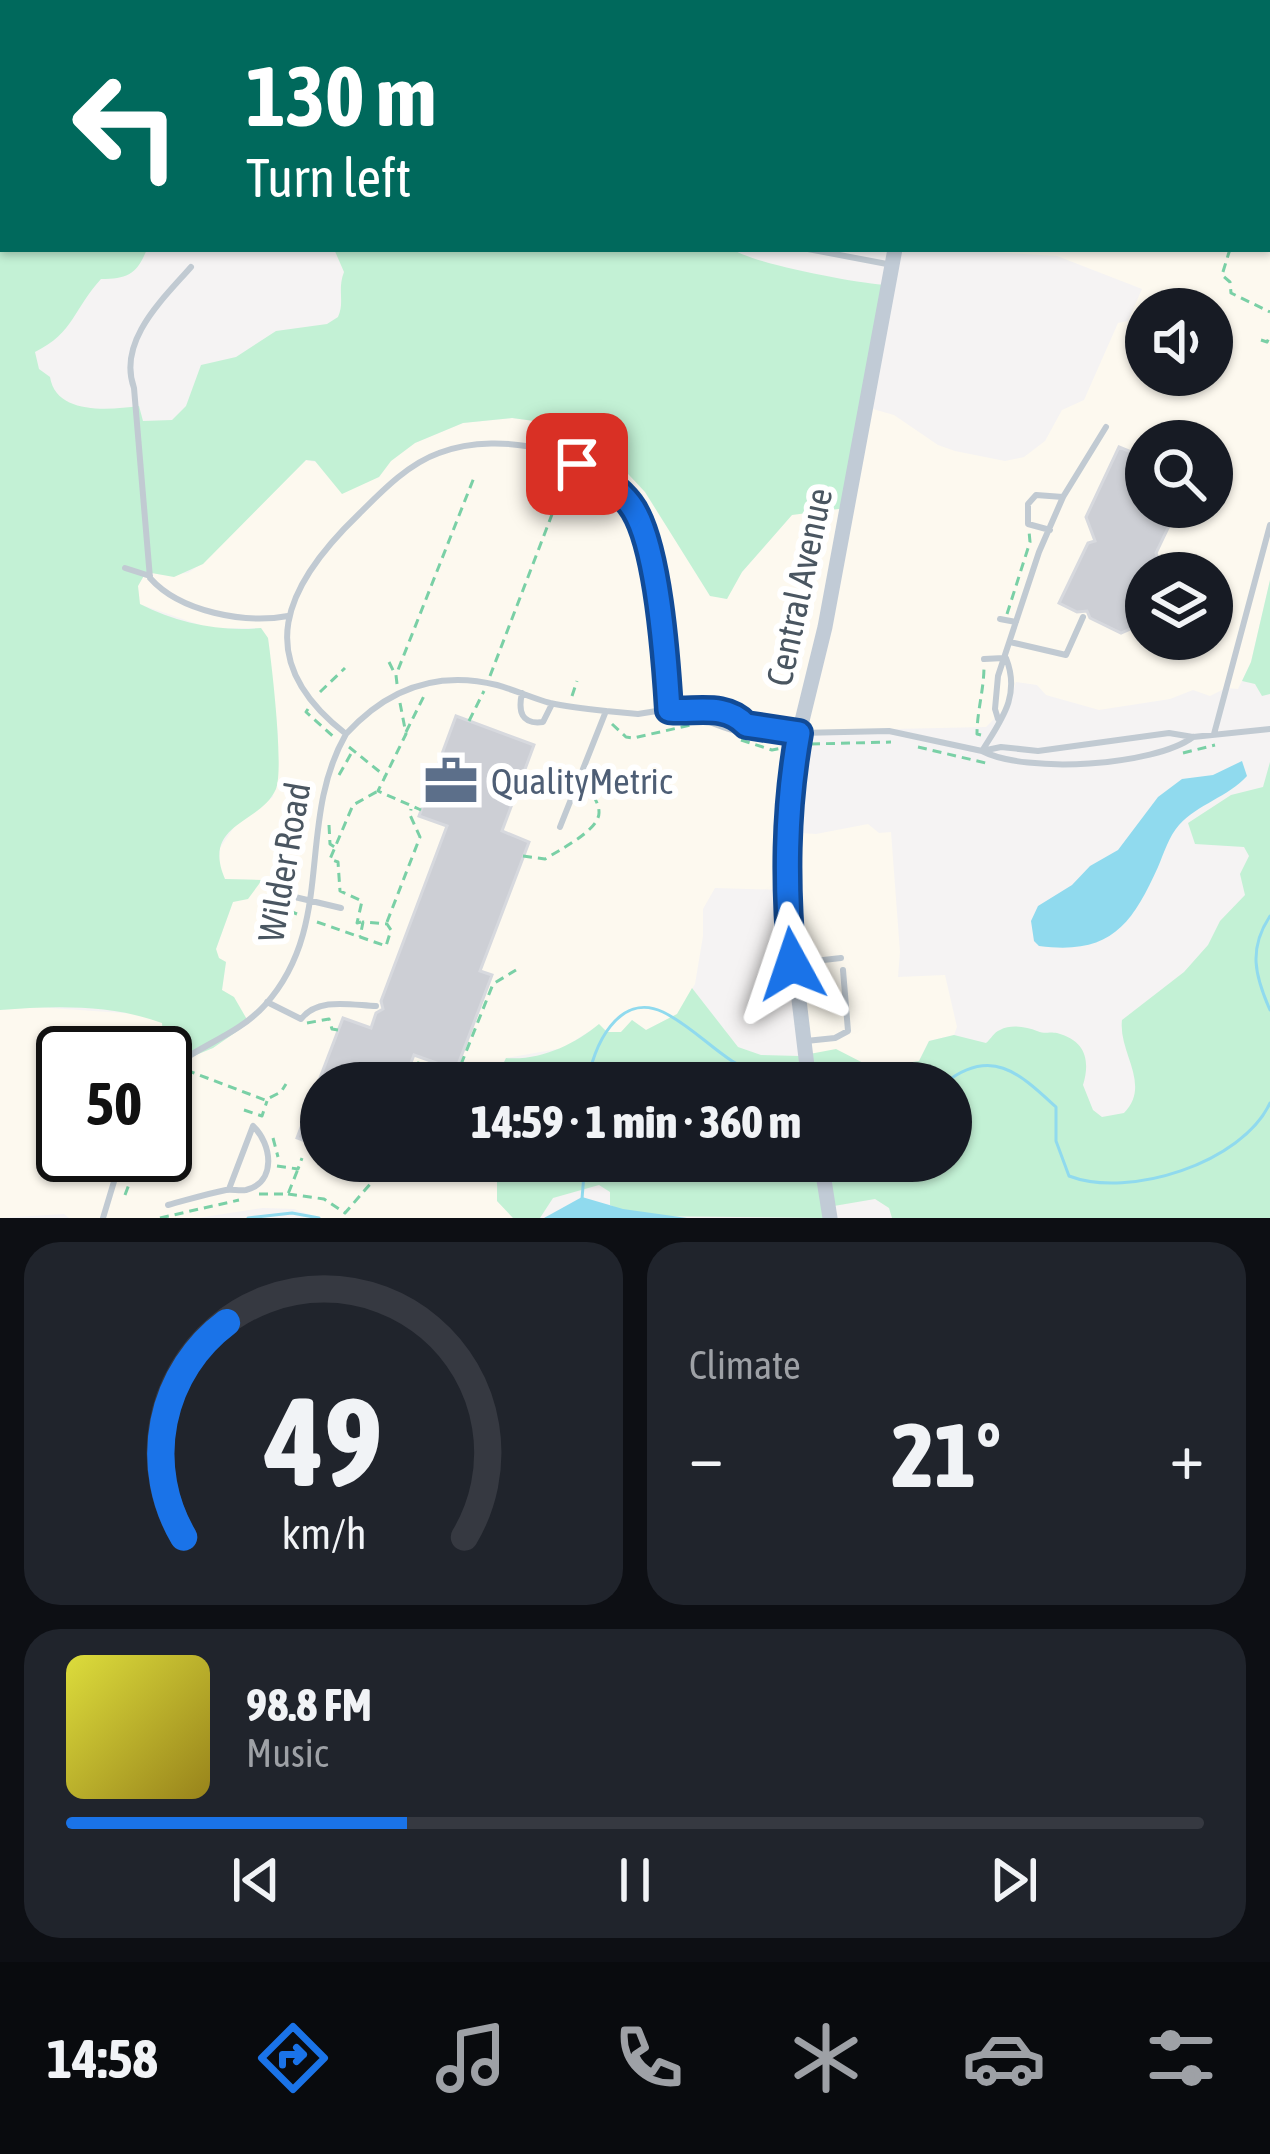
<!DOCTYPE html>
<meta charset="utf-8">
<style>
:root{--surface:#171b24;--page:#20242c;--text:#f1f3f6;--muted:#9ea1a6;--line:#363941;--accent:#1a73e8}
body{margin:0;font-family:"Asap Condensed",sans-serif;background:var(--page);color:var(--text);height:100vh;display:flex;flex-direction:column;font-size:45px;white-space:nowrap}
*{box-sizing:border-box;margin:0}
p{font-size:39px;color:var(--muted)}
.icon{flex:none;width:66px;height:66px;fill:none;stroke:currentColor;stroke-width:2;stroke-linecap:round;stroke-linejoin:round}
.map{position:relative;height:1218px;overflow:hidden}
.drawer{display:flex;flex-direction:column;gap:24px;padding:24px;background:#0d0f14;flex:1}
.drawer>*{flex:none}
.guide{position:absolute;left:0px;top:0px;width:1272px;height:252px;box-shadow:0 3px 9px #0004;background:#00695c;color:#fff;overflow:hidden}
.controls{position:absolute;left:1125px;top:288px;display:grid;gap:24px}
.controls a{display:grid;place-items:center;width:108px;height:108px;border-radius:50%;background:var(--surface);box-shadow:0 3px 9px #0004;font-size:60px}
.speed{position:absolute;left:36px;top:1026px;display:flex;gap:24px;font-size:60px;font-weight:700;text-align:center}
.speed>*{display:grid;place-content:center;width:156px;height:156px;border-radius:50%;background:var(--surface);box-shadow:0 3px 9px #0004;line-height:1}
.speed .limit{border:6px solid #111;border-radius:18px;background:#fff;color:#111}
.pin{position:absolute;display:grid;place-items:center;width:102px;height:102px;color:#fff;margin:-51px;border-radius:24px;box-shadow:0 6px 18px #0006}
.me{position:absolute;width:132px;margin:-66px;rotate:355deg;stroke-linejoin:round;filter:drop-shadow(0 0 9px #0008)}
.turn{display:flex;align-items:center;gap:42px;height:252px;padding:0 48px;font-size:54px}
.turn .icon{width:156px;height:156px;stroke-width:2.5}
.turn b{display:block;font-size:84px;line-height:102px}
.big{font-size:90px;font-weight:800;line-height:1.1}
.drawer .tile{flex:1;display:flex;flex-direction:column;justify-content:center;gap:18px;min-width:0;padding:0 42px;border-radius:36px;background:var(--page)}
.drawer .dial{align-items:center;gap:0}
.dial svg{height:312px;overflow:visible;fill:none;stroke:var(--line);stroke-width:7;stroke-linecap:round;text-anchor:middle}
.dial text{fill:var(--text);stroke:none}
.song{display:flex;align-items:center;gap:36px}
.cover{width:144px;height:144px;border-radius:18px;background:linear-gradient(135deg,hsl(60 70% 55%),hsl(50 70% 35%))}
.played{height:12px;border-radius:6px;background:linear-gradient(90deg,var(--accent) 30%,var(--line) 30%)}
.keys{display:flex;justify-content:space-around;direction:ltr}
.heat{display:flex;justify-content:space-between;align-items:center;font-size:66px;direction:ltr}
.drawer .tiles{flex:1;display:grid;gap:24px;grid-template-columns:1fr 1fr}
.tile:last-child{grid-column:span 2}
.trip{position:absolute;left:300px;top:1062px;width:672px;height:120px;border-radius:60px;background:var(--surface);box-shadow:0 3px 9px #0004;font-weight:800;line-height:120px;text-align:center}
.tab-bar{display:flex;height:192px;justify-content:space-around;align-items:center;background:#090b0e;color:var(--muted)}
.tab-bar .icon{width:84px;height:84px}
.tab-bar .active{color:var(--accent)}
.tab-bar b{font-size:54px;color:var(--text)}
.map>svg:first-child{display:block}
.commercial{fill:#fdf9ef;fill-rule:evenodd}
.green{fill:#c3f1d5}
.water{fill:#90daee}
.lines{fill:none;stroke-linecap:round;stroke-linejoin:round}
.stream{stroke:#90daee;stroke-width:3}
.building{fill:#cdcfd5;stroke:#d7d9de;stroke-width:3}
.path{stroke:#7ad0a6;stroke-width:3;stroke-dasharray:9 6;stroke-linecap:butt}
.lane{stroke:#c1cad2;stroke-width:6}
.secondary{stroke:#c1cbd6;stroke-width:15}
.route-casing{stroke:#114b97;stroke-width:30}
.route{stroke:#1a73e8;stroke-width:21}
.labels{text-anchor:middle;stroke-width:12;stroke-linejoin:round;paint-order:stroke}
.street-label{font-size:36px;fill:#4a5661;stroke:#fff}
.service-label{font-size:36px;fill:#4e5e75;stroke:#fff;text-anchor:start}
</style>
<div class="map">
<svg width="1270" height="1218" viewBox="0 0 1270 1218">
<rect width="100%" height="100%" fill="#f5f3f3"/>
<path class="commercial" d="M1270 173V580L1251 662 1238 689 1226 688 1210 696 1193 690 1170 699 1099 710 1046 695 1037 685 1016 682 1009 704 986 727 801 731 787 832 816 834 868 824 879 833 891 832 900 952 898 977 945 975 957 1027 954 1035 929 1041 919 1061 892 1068H873L809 1052 784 890 715 888 703 909V936L695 984 677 1014 646 1030 632 1020 621 1032H607L599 1025 563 1048 506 1058 494 1083H321V1161H497V1201L513 1218H320L294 1209 263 1208 197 1218H69L64 1214 0 1218V1010L36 1007 137 1014 162 1023 179 1062 213 1048 249 1023 234 998 222 990 226 962 218 958 216 949 233 902 255 880 225 879 219 866 220 848 237 823 273 797 278 735 268 638 261 628H209L139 604 138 586 146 572 164 575 188 573 201 564 306 460 379 477 391 461 415 443 463 423 512 418 549 423 588 441 615 460 645 492 710 595 726 599 742 572 792 515 866 407 894 415 938 445 955 451 1005 461 1024 457 1045 441 1062 410 1084 400 1118 323 1128 321 1142 289 1057 256 941 249H1269ZM1146 309H1212V375H1146ZM1146 441H1212V507H1146ZM1146 573H1212V639H1146ZM63 1053H165V1155H63Z"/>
<path class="green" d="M0 0H804L3 3V249H147C137 274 128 279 101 279 74 308 74 333 35 352L39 369 50 377C56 415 109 410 139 406L143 421 172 420 186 406 201 365 236 357 276 331 327 324 338 317C345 302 337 290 344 272L334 249H733C749 263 860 284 887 285L846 508 792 515 742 572 727 599 710 596 645 492 615 460 588 441 549 423 512 418 463 423 415 443 391 461 379 477 342 494 315 461 306 460 203 564 174 577 146 572 138 586 140 604C178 623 219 632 261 628L268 638C272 666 284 769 276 789 260 825 201 823 225 879L262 880 248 899 233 902 216 949 219 958 226 962 222 990 234 997 249 1023 213 1048 179 1062 163 1035 162 1023C110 1004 54 1006 0 1010Z
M922 0H1270V173L1269 3Z
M1270 580V694L1262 696 1255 684 1242 681 1251 662Z
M1270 762V1218H892L889 1208 875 1199 828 1207 829 1218 634 1216 610 1205V1192L599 1185 553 1198 540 1218H513L497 1201V1161H951V1083H494L506 1058C539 1061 574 1045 599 1024L607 1032H621L632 1020 646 1030 677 1014 692 988 738 1047 761 1055 799 1056 836 1049 873 1068 919 1061 929 1041 954 1035 986 1043C991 1039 994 1032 1000 1030 1011 1024 1027 1027 1037 1031 1048 1035 1046 1031 1057 1033 1087 1041 1090 1062 1083 1085L1093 1110 1102 1117 1124 1113C1152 1084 1118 1053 1122 1020L1184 972 1208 945 1220 921 1245 895 1240 874 1249 856 1244 847 1195 844 1188 823 1231 795 1263 787Z"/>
<path class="water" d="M1242 761 1247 776C1228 797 1198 804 1179 825 1169 836 1164 853 1158 867 1131 927 1109 955 1039 946L1034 941 1031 921 1038 906 1072 885 1090 866 1118 850 1158 797 1182 779 1213 775Z
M582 1197 623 1209 687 1218H544Z"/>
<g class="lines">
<path class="stream" d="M1270 916C1248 949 1255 976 1270 1010
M588 1083C592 1047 619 991 663 1012 688 1024 709 1046 732 1061 748 1071 764 1077 783 1083
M945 1083C992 1046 1020 1074 1056 1107V1141L1069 1176C1129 1199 1242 1163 1270 1103
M582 1199 585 1161
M248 1218 292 1213 319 1218"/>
</g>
<path class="building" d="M1119 447 1146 458V507H1178L1156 553 1164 573H1146V622L1121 633 1090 618 1087 611 1077 612 1059 603 1088 543 1095 541 1086 517Z
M456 716 534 745 502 831 529 842 480 971 492 975 456 1070 414 1055 403 1083H321V1147L297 1138 343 1018 371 1028 376 1013 383 1009 381 1001 447 826 419 816Z"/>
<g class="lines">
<path class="path" d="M1269 226 1270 227
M1230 249 1222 275 1230 282 1231 293 1270 312
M1261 340 1267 342 1270 336
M1007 614 1030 542 1029 531
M389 662 395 674
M490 676 561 491
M397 684 396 675 475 475
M320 692 345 668
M572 696 577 681
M400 703 406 734 378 791 421 810
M308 709 306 712 336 739
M469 721 484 691
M612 724 626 737 633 738 691 725
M406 732 426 692
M981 735 977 734C977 711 984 690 984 666
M741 740 772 750 783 748
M811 744 891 742
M349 747 385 776
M918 747 990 764
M1183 753 1215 745
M339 775 352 752
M329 825 330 844 336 848
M523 856 545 859C559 850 600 830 599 812 599 802 590 792 588 783
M275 905 297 914
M317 922 386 946 391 930 387 924 363 922 360 937
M361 922 357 923 362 901 340 891 338 862 330 859 353 805 378 791
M387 922 420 837 410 815 411 809
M307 1023 329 1019 332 1029 338 1030
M186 1070 265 1100 281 1092 286 1084
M411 1083 418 1063 456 1077 493 984 516 970
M165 1092 170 1082
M244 1110 262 1116 267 1101
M273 1138 278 1157
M277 1166 298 1169 302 1158
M259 1194H288L298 1169
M288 1194 324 1199 345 1213 372 1182 380 1161
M125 1195 140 1155
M160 1218 239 1200"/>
<path class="lane" d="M1269 185H1270
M1269 198H1270
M808 249 887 264
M191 267C163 299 117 341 134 388L150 578C180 612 245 624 288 616
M1050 530 1028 524V504L1036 495 1063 497
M125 568 150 576
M1000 619 1016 622
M1010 642 1066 655 1083 617
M984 659 1004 658
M522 693C518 711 521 725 543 722L552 704
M689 711C705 704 735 713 746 726
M998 719 995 709 998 676 1039 552 1063 497 1106 427
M346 734C387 689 437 670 497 685 515 690 532 698 550 703 568 707 587 709 606 711
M1214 734 1270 525
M982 751 1001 747 1038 751 1169 733 1193 737 1270 729
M982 751C1026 774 1154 766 1193 737
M548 782 573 791
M560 827 606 711 638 714 669 709
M278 893 341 908
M797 963 841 958
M267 1002 301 1019C318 997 351 1005 376 1006
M806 1041 835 1038 848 1031 843 970
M165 1073C196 1046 237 1036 265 1005 337 925 295 823 346 734 249 659 285 585 359 514 382 491 408 464 439 453 502 429 599 451 635 512 659 552 666 661 669 709 692 712 712 725 736 731L746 726 799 733 889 731 982 751C1001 720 1021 696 1006 658
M168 1205C187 1200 206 1194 226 1190 232 1189 239 1191 246 1190 277 1182 272 1144 253 1126L229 1189
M103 1218 122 1155"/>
<path class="secondary" d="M938 3V0
M809 1083 786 892 788 810 799 733 825 627 895 249
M821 1161 830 1218"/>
</g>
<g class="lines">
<defs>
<path id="route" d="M577 464C597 474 616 486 630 504 658 540 666 661 669 710 694 713 725 702 746 725L799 733C785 811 785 885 792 964"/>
</defs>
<use href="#route" class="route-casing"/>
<use href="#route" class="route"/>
</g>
<defs>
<symbol id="office-bare" viewBox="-9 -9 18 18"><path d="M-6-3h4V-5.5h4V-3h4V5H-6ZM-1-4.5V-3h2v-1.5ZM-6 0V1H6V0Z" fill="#5c6f8a" stroke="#fff" stroke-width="2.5" paint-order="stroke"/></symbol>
</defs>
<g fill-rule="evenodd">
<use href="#office-bare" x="413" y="743" width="76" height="76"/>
</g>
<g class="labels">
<g class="street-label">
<text transform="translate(799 587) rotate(-78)" y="13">Central Avenue</text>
<text transform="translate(284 862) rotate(-80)" y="13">Wilder Road</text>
</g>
<g class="service-label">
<text x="491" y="794">QualityMetric</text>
</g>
</g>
</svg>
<div class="controls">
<a><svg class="icon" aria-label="sound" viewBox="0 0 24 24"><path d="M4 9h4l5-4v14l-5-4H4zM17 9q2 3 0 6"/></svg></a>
<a><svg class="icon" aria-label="search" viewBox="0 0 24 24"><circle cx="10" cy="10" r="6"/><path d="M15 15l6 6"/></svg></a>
<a><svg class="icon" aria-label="layers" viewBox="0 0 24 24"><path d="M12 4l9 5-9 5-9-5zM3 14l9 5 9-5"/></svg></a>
</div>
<div class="speed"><div class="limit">50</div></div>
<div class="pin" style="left:577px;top:464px;background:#d93025"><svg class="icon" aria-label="arrive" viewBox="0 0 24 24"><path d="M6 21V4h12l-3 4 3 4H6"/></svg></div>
<svg class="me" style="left:792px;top:964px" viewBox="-20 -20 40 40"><path d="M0-17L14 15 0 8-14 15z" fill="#1a73e8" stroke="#fff" stroke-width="4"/></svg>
<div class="trip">14:59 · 1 min · 360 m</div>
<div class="guide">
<div class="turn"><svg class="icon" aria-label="left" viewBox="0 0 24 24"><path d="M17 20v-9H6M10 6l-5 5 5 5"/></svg><div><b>130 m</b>Turn left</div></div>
</div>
</div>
<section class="drawer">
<div class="tiles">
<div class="tile dial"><svg viewBox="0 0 100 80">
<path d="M14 69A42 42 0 1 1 86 69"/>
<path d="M14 69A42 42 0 0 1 25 14" stroke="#1a73e8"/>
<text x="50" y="56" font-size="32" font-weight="700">49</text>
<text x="50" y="72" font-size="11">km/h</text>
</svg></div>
<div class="tile"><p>Climate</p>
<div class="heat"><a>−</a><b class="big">21°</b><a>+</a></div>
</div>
<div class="tile">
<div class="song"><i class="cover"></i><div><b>98.8 FM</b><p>Music</p></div></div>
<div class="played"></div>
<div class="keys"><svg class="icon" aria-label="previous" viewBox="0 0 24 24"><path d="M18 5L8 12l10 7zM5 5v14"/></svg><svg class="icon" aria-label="pause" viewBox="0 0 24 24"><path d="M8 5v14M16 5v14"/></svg><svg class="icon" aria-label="next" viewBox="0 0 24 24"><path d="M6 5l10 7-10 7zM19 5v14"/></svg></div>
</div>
</div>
</section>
<nav class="tab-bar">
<b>14:58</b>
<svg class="icon active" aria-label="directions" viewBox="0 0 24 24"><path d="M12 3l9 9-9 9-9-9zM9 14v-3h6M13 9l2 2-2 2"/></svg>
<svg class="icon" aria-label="music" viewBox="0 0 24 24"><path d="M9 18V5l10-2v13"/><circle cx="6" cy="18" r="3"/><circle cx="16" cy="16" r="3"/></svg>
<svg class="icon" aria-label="phone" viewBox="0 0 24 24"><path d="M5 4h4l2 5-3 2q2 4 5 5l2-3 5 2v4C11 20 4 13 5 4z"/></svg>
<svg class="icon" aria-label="climate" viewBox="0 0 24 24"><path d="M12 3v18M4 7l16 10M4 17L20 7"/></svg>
<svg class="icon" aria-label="car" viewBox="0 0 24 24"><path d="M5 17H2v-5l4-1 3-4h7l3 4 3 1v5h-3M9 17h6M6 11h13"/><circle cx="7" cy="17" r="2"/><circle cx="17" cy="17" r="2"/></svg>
<svg class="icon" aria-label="filters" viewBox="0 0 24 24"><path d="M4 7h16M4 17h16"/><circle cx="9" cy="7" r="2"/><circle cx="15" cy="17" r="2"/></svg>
</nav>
